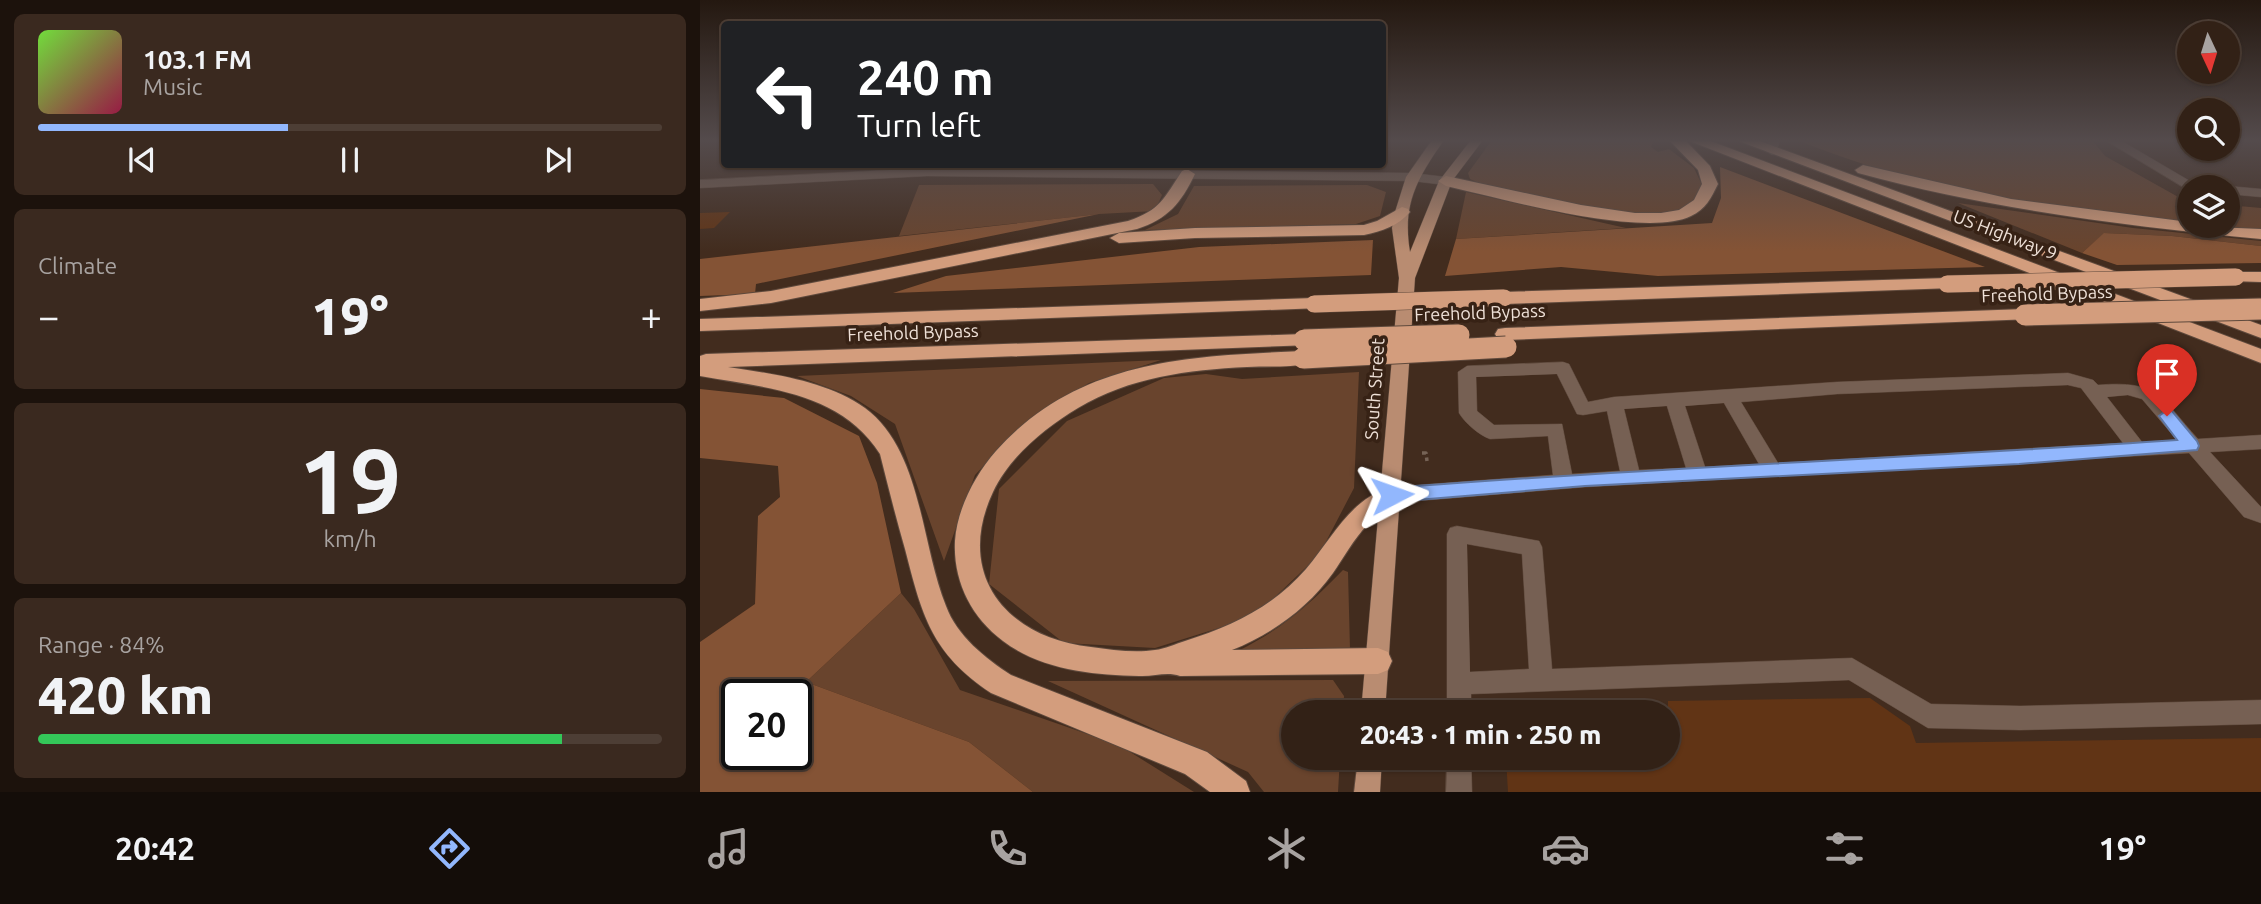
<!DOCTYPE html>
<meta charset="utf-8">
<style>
:root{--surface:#322116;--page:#3a291f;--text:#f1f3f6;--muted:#a8a3a1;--line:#4d3e35;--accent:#92b7fd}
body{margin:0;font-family:Ubuntu,sans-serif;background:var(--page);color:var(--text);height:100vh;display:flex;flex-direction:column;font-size:26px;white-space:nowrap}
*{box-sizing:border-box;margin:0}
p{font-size:23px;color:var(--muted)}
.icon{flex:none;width:38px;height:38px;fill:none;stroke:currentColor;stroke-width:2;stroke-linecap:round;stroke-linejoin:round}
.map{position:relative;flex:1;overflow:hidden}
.side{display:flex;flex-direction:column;gap:14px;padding:14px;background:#1c120c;width:700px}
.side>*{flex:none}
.hud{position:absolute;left:21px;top:21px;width:665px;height:147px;border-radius:7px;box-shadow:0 2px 5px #0004,0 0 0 2px var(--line);background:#202124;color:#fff;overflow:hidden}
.needle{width:46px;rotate:176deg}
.controls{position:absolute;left:1477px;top:21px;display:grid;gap:14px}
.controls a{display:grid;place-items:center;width:63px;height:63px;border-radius:50%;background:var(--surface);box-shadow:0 2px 5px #0004,0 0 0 2px var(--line);font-size:35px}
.speed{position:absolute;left:21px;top:679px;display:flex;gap:14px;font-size:35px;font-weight:700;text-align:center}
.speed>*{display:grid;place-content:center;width:91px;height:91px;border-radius:50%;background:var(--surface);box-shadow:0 2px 5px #0004,0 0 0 2px var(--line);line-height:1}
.speed .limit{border:4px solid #111;border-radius:10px;background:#fff;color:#111}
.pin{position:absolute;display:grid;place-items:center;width:60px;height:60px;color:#fff;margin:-72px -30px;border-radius:50% 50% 50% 0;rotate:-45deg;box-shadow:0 0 7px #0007}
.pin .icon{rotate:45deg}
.me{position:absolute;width:77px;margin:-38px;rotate:86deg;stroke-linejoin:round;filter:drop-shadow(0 0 5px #0008)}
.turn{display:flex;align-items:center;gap:24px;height:147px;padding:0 21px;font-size:32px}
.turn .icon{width:91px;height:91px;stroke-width:2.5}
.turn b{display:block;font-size:49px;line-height:60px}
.big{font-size:52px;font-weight:800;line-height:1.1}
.side .card{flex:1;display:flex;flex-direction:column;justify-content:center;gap:10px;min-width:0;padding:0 24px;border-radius:10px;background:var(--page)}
.side .dial{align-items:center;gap:0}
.dial b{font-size:91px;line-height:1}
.song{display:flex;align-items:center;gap:21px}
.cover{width:84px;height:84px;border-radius:10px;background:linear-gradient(135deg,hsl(100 70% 55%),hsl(340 70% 35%))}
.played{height:7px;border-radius:4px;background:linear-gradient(90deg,var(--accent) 40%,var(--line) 40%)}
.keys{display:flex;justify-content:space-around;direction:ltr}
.heat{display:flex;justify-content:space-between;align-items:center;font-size:38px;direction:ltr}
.charge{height:10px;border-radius:5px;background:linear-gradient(90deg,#34c759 84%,var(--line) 0)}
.trip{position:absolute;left:581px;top:700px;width:399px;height:70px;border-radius:35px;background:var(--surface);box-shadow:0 2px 5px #0004,0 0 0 2px var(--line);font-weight:800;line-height:70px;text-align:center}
.dock{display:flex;height:112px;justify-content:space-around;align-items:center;background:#140d09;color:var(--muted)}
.dock .icon{width:49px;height:49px}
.dock .current{color:var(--accent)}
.dock b{font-size:32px;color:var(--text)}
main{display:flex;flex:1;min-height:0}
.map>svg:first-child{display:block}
.green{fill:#69442d}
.forest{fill:#845335;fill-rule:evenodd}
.building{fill:#613415}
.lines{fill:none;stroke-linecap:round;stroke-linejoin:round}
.minor-casing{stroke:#5e493c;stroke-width:1}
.major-casing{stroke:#5e493c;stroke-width:1}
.highway-casing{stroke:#5e493c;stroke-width:2}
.path{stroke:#766356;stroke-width:3.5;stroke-dasharray:5 3.5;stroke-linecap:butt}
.minor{fill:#766053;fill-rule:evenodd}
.major{fill:#b98c71;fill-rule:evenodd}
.highway{fill:#d39d7d;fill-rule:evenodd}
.highway-bridge-far1-casing{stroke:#5e493c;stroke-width:18;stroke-linecap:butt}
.highway-bridge-casing{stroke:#5e493c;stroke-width:23;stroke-linecap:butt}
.highway-bridge-far1{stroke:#d39d7d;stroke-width:17}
.highway-bridge{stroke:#d39d7d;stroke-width:21}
.route{fill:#92b7fd;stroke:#5f77a4;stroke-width:2}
.labels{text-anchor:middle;stroke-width:7;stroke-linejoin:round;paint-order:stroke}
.street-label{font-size:18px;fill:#eee0d7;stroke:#372215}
</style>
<main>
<section class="side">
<div class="card">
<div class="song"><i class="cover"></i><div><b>103.1 FM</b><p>Music</p></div></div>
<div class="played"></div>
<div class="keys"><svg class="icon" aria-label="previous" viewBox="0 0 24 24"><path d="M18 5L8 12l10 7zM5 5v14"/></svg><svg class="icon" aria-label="pause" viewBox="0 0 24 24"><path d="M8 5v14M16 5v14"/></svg><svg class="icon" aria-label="next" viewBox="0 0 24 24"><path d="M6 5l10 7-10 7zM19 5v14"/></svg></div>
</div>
<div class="card"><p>Climate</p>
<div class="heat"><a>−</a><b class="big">19°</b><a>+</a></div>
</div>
<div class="card dial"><b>19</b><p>km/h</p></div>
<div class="card"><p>Range · 84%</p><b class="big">420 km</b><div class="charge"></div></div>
</section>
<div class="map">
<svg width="1561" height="792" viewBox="0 0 1561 792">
<rect width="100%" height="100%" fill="#422c1e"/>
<path class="green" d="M792 140H949L953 142 951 147 958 152 969 149 994 168 1003 187C1000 192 995 201 990 204 957 231 824 193 781 184L770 179 768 173Z
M1097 140H1392L1405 156 1489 203V223C1353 210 1225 192 1097 140Z
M453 184 462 195 455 211 399 214 199 236 219 185Z
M667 185 686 192 680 216 656 224 445 230 478 214 494 186Z
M766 192 926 228 756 239Z
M1258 203 1433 228 1561 241V246L1472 236 1405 233 1382 253Z
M1528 205 1561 208V230L1521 226H1528Z
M461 360 389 383 322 425 275 475 244 561 195 424 151 396 97 376Z
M659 372 654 488 619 555 554 617 455 648 364 643 289 584 299 489 367 421 464 378 506 374 542 379Z
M643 570 648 572 650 649 538 651C583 628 608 606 643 570Z
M201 593 214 609 260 690 419 745 494 792H333L269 742 106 682Z
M633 680 644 696 643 712H593V758H640L638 792H564L548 772 348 681Z"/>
<path class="forest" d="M1020 167 1285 267 958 276 861 267 745 276 756 239 1012 223 1021 198Z
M399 214 56 284 55 294 0 296V259Z
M1404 233 1472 236 1561 246V263L1417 265 1382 253Z
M673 240 671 275 193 293 246 276 499 247Z
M0 389 84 398 159 436 177 483 201 593 106 682 269 742 333 792H0V642L55 604 58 516 80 497 78 466 0 458ZM37 695H96V754H37Z"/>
<path class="building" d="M30 212 14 228 0 229V213Z
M1170 698 1210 726 1216 743 1561 738V792H808L806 758H968V701Z"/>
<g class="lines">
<defs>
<path id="minor" d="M1068 140H1080L1076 154 1072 155 1066 151Z
M1405 140H1420L1500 187H1489L1488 190Z
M227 168 712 173 746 177 753 181 746 185 712 181 227 176 0 188V180Z
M1528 186 1561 189V197L1528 194V187H1523Z
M863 362 869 364 888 402 914 397 1137 382 1368 373 1393 380 1398 385C1459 380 1460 397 1498 439L1561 435V449L1510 452 1561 507V523L1544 517 1489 453 885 487 692 503 685 500 682 495 685 490 692 487 853 475 848 436 790 439C779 435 765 423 759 413L758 372 767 366ZM857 374 877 414 883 415 907 411 920 471 872 474 862 424 794 425 777 411 776 377ZM1368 385 1381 388 1423 443 1078 463 1041 402 1137 394ZM1428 395 1442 399 1477 440 1442 442 1407 397ZM1024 403 1059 464 1005 467 985 406ZM967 406 986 468 939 470 924 409Z
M757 526 839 541 842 547 852 669 1152 658 1231 704 1320 706 1561 700V724L1320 730 1228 728 1149 680 771 694V712H747V534L750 528ZM767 544 822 554 829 669 770 672Z
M747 758H771L772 792H746Z"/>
<path id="major" d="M732 140H744C717 179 702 204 710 252L739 181 771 140H783L752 181 715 278 685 712H661L699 278 692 228 695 212 706 177Z
M658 758H682L680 792H654Z"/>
<path id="highway" d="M969 140H985L1010 166 1018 184C1011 198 1006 209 991 216 944 239 800 198 746 186L738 181 746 176 881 205 935 213H961L979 210 994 200 1002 184 998 170Z
M987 140H1008L1561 349V363Z
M1036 140H1057L1561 325V338Z
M1163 165 1311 199 1489 222V226L1561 229V239C1424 226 1290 209 1158 173L1155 170Z
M487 169 495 174C481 203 468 219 437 229L71 303 0 311V299L71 291 428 221C461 210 464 198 482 171Z
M702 207 708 209 710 212C698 226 682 231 664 235L495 238 419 243 410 238 419 233 495 228 664 225 677 221Z
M1536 272H1561V282L1530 281 1527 277Z
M1247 278 1256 284 1253 288 804 304 795 298 804 292Z
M614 298 623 304 621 308 0 331V319Z
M1325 309 1332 311 1335 315 1332 319 805 340 798 339 795 334 798 329 805 328Z
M604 334 611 335 614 340 611 345 28 367C74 374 127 381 165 408 222 450 221 545 246 606 257 636 285 658 311 675L507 752 546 781 550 792H510L485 774 291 693C231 653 222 615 205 549 196 518 188 486 180 454 141 392 66 388 0 376V356L6 354Z
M603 351 610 353 613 358 610 363C590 368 567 366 547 367 488 370 430 377 378 408 345 428 310 456 293 492 254 575 307 638 391 647 412 650 435 653 455 650 465 649 475 644 485 641 532 626 574 606 606 569 634 536 649 500 692 486L700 488 704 495C698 506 677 513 667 525 654 539 644 557 633 573 608 608 572 634 532 650L678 648 688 652 692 661 688 670 678 674 480 676C466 671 454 677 439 676 393 675 341 670 303 641 271 617 253 581 255 541 257 509 275 475 296 451 378 359 489 356 603 351Z"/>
</defs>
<use href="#minor" class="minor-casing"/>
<use href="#major" class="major-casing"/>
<use href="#highway" class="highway-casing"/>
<path class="path" d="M722 453H726L727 461"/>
<use href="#minor" class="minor"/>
<use href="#major" class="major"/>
<use href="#highway" class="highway"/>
<defs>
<path id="highway-bridge-far1" d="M1247 284 1536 277
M614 304 804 298"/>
<path id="highway-bridge" d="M1325 315 1561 309
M604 340 759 335
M603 358 806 347"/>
</defs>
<use href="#highway-bridge-far1" class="highway-bridge-far1-casing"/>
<use href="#highway-bridge" class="highway-bridge-casing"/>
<use href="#highway-bridge-far1" class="highway-bridge-far1"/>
<use href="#highway-bridge" class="highway-bridge"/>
</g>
<linearGradient id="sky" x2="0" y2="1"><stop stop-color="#241810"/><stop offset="0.56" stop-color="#544b4c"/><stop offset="1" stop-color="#544b4c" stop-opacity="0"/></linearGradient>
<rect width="1561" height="251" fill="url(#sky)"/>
<path class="route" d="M1467 410 1472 411 1497 441 1499 446 1497 450 1319 464 885 486 692 502 686 500 684 495 686 490 692 488C954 467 1216 458 1477 440L1459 416Z"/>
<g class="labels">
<g class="street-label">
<text transform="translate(1305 235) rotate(21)" y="6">US Highway 9</text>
<text transform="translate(1347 294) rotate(-2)" y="6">Freehold Bypass</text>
<text transform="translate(780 313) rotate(-2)" y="6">Freehold Bypass</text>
<text transform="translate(213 333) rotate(-2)" y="6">Freehold Bypass</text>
<text transform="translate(675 389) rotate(-86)" y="6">South Street</text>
</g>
</g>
</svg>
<div class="controls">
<a><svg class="needle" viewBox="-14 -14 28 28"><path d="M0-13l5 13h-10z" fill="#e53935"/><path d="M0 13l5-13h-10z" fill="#a8a3a1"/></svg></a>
<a><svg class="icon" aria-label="search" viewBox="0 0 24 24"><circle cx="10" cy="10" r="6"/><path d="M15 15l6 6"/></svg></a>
<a><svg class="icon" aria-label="layers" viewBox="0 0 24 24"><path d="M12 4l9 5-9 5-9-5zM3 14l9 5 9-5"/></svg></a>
</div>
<div class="speed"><div class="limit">20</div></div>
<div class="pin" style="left:1467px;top:416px;background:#d93025"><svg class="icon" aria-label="arrive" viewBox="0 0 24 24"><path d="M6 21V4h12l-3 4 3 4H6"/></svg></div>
<svg class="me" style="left:692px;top:495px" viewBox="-20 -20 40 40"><path d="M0-17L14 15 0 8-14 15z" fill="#92b7fd" stroke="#fff" stroke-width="4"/></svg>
<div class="trip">20:43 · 1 min · 250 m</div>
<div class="hud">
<div class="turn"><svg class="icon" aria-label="left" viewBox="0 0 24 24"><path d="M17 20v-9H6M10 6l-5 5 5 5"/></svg><div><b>240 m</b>Turn left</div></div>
</div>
</div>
</main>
<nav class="dock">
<b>20:42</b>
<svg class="icon current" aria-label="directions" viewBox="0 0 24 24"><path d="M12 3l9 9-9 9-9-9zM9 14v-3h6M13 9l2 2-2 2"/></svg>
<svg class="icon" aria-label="music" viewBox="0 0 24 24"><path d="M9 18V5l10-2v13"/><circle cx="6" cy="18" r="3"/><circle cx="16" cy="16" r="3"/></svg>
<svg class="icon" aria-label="phone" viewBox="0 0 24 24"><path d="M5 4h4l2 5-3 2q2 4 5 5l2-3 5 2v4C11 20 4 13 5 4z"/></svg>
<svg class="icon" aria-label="climate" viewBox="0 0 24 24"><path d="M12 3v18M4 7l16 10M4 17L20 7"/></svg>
<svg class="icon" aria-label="car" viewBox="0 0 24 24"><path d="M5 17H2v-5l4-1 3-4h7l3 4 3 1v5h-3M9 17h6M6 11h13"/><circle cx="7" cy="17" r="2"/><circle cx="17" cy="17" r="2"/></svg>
<svg class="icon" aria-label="filters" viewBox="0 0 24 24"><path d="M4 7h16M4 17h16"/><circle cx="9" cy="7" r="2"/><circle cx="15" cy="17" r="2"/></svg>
<b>19°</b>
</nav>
